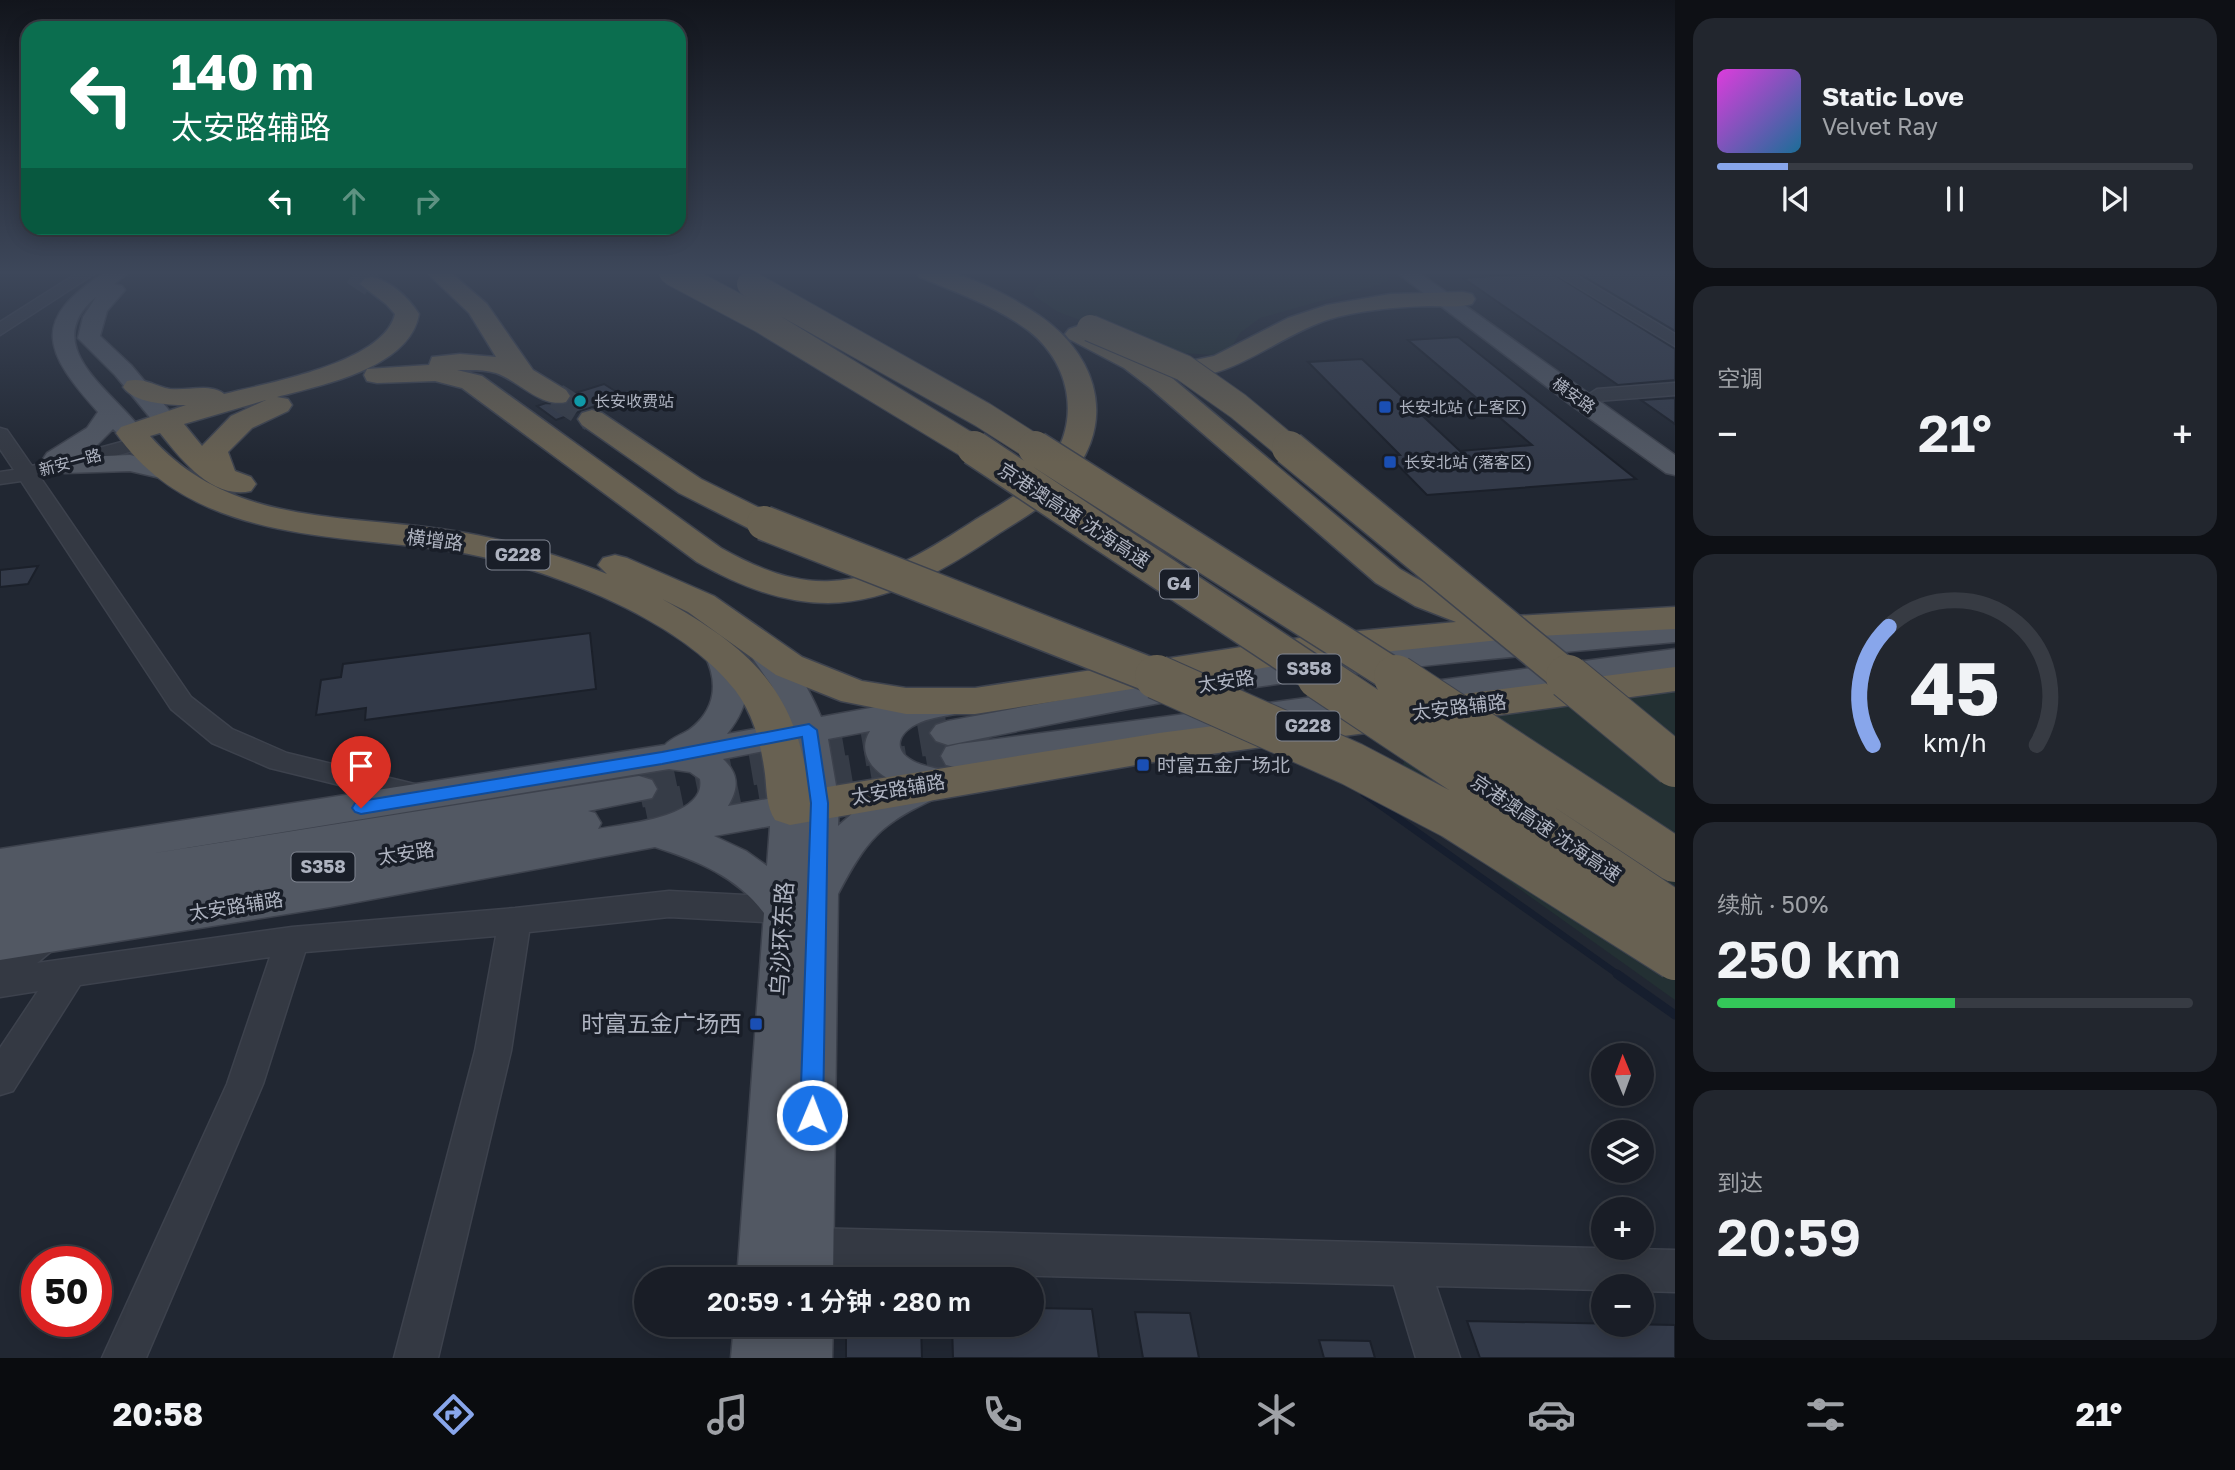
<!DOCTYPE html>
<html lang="zh">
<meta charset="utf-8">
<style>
:root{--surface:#191d26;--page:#22262e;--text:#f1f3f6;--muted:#9fa2a7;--line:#373b43;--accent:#88a6eb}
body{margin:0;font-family:"Golos Text","Noto Sans SC",sans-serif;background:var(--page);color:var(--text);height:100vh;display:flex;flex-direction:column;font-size:26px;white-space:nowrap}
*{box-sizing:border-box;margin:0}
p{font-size:23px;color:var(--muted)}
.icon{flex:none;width:38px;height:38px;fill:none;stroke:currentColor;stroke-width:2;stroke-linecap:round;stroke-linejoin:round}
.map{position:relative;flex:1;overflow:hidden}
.panel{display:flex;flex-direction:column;gap:18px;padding:18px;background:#0e1015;width:560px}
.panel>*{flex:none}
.top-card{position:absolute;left:21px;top:21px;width:665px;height:214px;border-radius:21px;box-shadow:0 4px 18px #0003,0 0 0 2px var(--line);background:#0b6e4f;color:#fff;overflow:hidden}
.needle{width:46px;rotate:359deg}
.controls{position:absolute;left:1591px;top:1043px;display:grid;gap:14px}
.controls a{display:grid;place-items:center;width:63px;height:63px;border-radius:50%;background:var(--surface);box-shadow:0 4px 18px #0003,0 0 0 2px var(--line);font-size:35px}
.speed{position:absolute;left:21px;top:1246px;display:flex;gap:14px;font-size:35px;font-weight:700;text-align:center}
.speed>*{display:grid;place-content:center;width:91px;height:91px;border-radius:50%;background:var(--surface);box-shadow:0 4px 18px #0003,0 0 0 2px var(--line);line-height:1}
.speed .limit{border:10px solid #d22;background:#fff;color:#111}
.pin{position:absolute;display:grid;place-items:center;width:60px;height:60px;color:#fff;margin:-72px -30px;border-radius:50% 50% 50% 0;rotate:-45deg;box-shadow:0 0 7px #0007}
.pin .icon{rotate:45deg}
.me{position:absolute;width:77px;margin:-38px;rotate:1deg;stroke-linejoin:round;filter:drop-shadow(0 0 5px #0008)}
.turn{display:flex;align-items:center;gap:24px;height:147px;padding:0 35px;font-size:32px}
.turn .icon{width:91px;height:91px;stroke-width:2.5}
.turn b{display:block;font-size:49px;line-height:60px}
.lanes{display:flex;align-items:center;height:66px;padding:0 35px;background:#0003;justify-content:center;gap:35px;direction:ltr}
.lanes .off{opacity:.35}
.big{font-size:52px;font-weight:600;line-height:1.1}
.panel .card{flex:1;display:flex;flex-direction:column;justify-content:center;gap:10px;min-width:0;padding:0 24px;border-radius:21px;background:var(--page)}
.panel .dial{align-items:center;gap:0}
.dial svg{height:182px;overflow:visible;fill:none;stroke:var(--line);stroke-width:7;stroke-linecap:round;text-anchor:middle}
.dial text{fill:var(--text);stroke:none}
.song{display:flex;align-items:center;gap:21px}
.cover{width:84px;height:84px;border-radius:10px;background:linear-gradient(135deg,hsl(300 70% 55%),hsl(200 70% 35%))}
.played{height:7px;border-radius:4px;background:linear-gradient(90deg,var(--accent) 15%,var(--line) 15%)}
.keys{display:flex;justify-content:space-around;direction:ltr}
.heat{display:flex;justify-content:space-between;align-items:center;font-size:38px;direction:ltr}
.charge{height:10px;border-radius:5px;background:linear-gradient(90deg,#34c759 50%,var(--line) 0)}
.trip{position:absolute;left:634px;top:1267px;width:410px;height:70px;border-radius:35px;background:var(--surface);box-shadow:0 4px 18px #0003,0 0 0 2px var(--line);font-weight:600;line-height:70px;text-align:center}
.menu{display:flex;height:112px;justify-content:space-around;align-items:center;background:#0a0c0f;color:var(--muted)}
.menu .icon{width:49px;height:49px}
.menu .active{color:var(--accent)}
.menu b{font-size:32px;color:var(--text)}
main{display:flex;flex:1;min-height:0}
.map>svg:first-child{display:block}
.green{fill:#233033}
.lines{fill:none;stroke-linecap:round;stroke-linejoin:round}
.stream-far1{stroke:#161e2e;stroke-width:7}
.stream{stroke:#161e2e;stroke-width:9}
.building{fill:#333a49;stroke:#1b202a;stroke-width:2}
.major-tunnel{stroke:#363c47;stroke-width:38;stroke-dasharray:38 19;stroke-linecap:butt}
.highway-tunnel{stroke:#363c47;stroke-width:26;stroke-dasharray:26 13;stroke-linecap:butt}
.minor-casing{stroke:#3d424d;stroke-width:3}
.major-casing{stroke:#3d424d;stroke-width:3}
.highway-casing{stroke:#3e434e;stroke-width:3}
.minor{fill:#343943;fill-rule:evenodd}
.major{fill:#525863;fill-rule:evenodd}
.highway{fill:#686152;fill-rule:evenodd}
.highway-bridge-far2-casing{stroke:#3e434e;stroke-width:28;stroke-linecap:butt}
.highway-bridge-far1-casing{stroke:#3e434e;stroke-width:37;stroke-linecap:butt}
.highway-bridge-casing{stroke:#3e434e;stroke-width:46;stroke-linecap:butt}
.highway-bridge-far2{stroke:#686152;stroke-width:26}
.highway-bridge-far1{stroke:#686152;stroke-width:34}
.highway-bridge{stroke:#686152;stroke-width:44}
.route{fill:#1a73e8;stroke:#114b97;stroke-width:2}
.culture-dot{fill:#0f9aa8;stroke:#191e28;stroke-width:2.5}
.transit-dot{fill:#1a4fb4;stroke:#191e28;stroke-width:2.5}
.labels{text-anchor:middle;stroke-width:7;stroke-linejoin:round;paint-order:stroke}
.far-street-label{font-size:16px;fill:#aeb3c0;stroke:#191e28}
.far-poi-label{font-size:16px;fill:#aeb3c0;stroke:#191e28;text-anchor:start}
.shield{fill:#191e28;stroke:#818692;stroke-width:2}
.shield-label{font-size:18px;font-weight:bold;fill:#aeb3c0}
.street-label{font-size:19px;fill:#aeb3c0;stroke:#191e28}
.poi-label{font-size:19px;fill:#aeb3c0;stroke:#191e28;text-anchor:start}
.near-street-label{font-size:23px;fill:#aeb3c0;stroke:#191e28}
.near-poi-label{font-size:23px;fill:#aeb3c0;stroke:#191e28;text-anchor:end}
</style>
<main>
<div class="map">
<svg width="1675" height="1358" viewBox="0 0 1675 1358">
<rect width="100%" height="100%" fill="#212732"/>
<path class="green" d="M1066 272H1389V280L1378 285 1260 318 1240 333 1230 350 1212 355 1184 353 1099 327 1058 312 1033 295C1037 279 1051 277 1066 272Z
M1675 691V1000L1388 795 1422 725Z"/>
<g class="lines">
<path class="stream-far1" d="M1364 794 1620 976"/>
<path class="stream" d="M1617 974 1675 1015"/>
</g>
<path class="building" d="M1550 272 1675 349V380L1618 385 1463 278Z
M1597 272H1675V331L1578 273Z
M1458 337 1636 479 1427 495 1389 456 1400 455 1308 362 1362 359 1460 451 1532 445 1408 340Z
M604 384 623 396 556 420 537 406 546 403 566 405 572 394Z
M1675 398V424L1641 400Z
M38 566 28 584 0 587V570Z
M590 633 596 689 365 720 366 708 316 715 321 680 341 677 343 664Z
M1031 1308 1092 1309 1099 1358H953L952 1325H1031Z
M1135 1312 1190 1313 1199 1358H1143Z
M1467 1321 1675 1325V1358H1480Z
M846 1325H921L922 1358H846Z
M1319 1340 1370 1341 1375 1358H1324Z"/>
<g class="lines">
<path class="major-tunnel" d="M639 789 742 768 948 733
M646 812 748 791 959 756"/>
<path class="highway-tunnel" d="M354 272 372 284
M556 396 592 419"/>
<defs>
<path id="minor" d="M79 272H97L0 335V322Z
M1553 272H1571L1675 334V346Z
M1675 383V395L1597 401 1588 395 1597 389Z
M0 428 7 430 32 466 140 437 147 439 150 443 147 447 40 477 191 697 232 729 287 753 435 789 440 796 435 803 425 806 270 768 212 743 171 709 21 481 0 484V472L14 470 0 449Z
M669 891 784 897 795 901 800 910 795 919 784 923 669 917 529 932 511 1051 438 1358H394L475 1051 496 936 305 952 263 1084 146 1358H102L227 1084 270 957 80 985 13 1091 0 1095V1048L38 991 0 997V955C18 940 35 918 60 926L64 935 60 944 37 963 292 927 515 908Z
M808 1228 1675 1250V1292L1642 1291V1286H1603V1290L1436 1286 1460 1358H1416L1394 1285 808 1270 793 1264 787 1249 793 1234Z"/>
<path id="major" d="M106 272H129L114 284 122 286 125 290 107 311 100 336 131 365 178 421 175 426 166 428 157 426 115 375 78 338 83 317 96 297C36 347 116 393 144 433L140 438C127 442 122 438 113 429L97 445 79 457 130 455 178 466 182 472 178 478 169 480 130 471 65 473 56 471 43 459 47 453 87 428 98 412C44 352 29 320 106 272Z
M1396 272H1418L1675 455V475L1666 473 1567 402Z
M1675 622V642C1528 655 1381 668 1236 690 1139 705 1044 726 948 745L936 741 930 733 936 725 948 721 1152 683 1275 663 1425 645Z
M762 639C787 646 811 693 821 717L947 694 959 697 964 705 959 713C947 716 933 717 921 722 897 732 890 751 917 763 929 768 943 769 955 773L960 782 955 791 939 794 937 798C880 823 866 841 838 894L833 1279H737L764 913C736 876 698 861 655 847L330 907 0 960V849L665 745C671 738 681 735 689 730 716 710 719 682 704 654L709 647 720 644 731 647C753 679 751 704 727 734L788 723 772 686 746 649 751 642ZM870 731C855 755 877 776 900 784L862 805 838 826 839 803 828 739ZM794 745 801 799 790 795 728 806C739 788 739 774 723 759ZM669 769 690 772 700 779C707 818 623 824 598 829L601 823 595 813 588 811 652 798 657 789 652 780 639 776 149 854ZM770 826 767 866 746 851 714 836Z
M1675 649V669L959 768 946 765 941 756 946 747 959 744Z
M734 1325H833L832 1358H731Z"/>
<path id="highway" d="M426 272H450L487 304 533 370 566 390 570 396 566 402C541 408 519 381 496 373 483 369 469 370 457 370L482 376 721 548C755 567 791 583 831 581 886 578 930 549 975 520 998 506 1022 493 1040 474 1082 432 1075 367 1029 331 996 306 957 293 920 277L917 272C927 272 939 270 949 272 979 280 1014 298 1040 316 1103 360 1117 430 1062 487 1044 507 1020 520 998 534 946 569 892 602 828 603 781 603 737 585 697 562L462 388 435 381 377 383 367 381 364 375 367 369 429 365 432 357 460 354 496 357 469 313Z
M372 277C392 282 408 297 419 314 410 368 322 385 277 397L288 399 292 405 288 411 252 428 228 452 235 471 251 477 256 484 251 491C212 500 181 459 160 433L150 436C228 525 340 514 447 530 503 538 555 554 607 574L598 565 603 558 615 555 627 558 714 596 802 657 862 681 906 688H975L1326 634 1456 622 1415 606 1376 583 1149 387 1124 368 1069 339 1065 334 1069 329 1078 326 1150 362 1181 363 1214 356 1288 318 1327 305 1390 294 1463 292 1472 294 1475 299 1472 304C1458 308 1443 306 1429 306 1395 307 1359 310 1327 320 1274 338 1231 382 1172 378L1400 569C1436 591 1471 603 1511 613L1513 616 1675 607V629L1539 636 1326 658 975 714H906L841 701 776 675 688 612 662 599C748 647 796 688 809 790L1159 733 1675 667V691L1159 761 790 825 775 820C766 806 767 791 765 774 761 744 754 715 735 690 678 616 535 562 444 550 329 534 190 540 116 433L121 427 186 405C167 405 134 403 123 387L127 381C144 377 154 386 170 389 187 391 211 383 224 394 267 383 384 363 395 314L386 304 360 284 364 279ZM266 400 231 416 202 446 184 424Z
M592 410 602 413 701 479 776 516 780 523 776 530 764 533 752 530 679 493 582 425 578 419 582 413Z"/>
</defs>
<use href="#minor" class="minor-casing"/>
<use href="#major" class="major-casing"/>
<use href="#highway" class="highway-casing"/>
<use href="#minor" class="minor"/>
<use href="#major" class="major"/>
<use href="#highway" class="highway"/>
<defs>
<path id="highway-bridge-far2" d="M672 272 762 320 976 450
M750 284 983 415 1038 450
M1090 328 1184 368 1238 406 1291 450"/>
<path id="highway-bridge-far1" d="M974 448 1322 679
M1035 448 1399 679
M1289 448 1570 679
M764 523 1161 679"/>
<path id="highway-bridge" d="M1157 677 1352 764 1453 817 1675 958
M1319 677 1675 914
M1396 677 1675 860
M1568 677 1675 765"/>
</defs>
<use href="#highway-bridge-far2" class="highway-bridge-far2-casing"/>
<use href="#highway-bridge-far1" class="highway-bridge-far1-casing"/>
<use href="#highway-bridge" class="highway-bridge-casing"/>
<use href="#highway-bridge-far2" class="highway-bridge-far2"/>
<use href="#highway-bridge-far1" class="highway-bridge-far1"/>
<use href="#highway-bridge" class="highway-bridge"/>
</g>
<linearGradient id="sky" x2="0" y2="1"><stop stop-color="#12151c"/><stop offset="0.59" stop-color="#3d475a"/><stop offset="1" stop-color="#3d475a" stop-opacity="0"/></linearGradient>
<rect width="1675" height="462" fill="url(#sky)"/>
<path class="route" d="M809 724 817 730 828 803 823 1115 820 1122 812 1125 804 1122 800 1115 811 803 802 737 662 764 361 814 355 812 352 808 355 803 361 801 662 752Z"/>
<circle class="culture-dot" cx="580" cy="401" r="7"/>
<g class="transit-dot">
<rect x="1378" y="400" width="14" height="14" rx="3.5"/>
<rect x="1383" y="455" width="14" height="14" rx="3.5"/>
<rect x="1136" y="758" width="14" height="14" rx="3.5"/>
<rect x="749" y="1017" width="14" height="14" rx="3.5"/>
</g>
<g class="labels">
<g class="far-street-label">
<text transform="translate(1574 395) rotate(36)" y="6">横安路</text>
<text transform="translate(70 462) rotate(-15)" y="6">新安一路</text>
</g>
<g class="far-poi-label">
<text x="594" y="407">长安收费站</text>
<text x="1399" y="413">长安北站 (上客区)</text>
<text x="1404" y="468">长安北站 (落客区)</text>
</g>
<g class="shield">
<rect x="486.5" y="540.5" width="63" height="29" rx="5"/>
<rect x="1160" y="569.5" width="38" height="29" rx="5"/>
<rect x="1277.5" y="654.5" width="63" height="29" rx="5"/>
<rect x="1276.5" y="711.5" width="63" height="29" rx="5"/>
<rect x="291.5" y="852.5" width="63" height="29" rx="5"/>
</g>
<g class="shield-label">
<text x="518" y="561">G228</text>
<text x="1179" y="590">G4</text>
<text x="1309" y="675">S358</text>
<text x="1308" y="732">G228</text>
<text x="323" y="873">S358</text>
</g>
<g class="street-label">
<text transform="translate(1074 515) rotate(33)" y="7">京港澳高速 沈海高速</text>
<text transform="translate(435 540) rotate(7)" y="7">横增路</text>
<text transform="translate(1226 681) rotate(-9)" y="7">太安路</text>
<text transform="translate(1459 707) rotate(-7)" y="7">太安路辅路</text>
<text transform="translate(898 789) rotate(-10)" y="7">太安路辅路</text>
<text transform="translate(1546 828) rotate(34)" y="7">京港澳高速 沈海高速</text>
<text transform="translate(406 853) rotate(-9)" y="7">太安路</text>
<text transform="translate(236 906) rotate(-9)" y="7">太安路辅路</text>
</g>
<g class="poi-label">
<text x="1157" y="772">时富五金广场北</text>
</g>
<g class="near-street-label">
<text transform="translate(782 939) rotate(-87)" y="8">乌沙环东路</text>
</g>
<g class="near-poi-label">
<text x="742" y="1032">时富五金广场西</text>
</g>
</g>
</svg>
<div class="controls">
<a><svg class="needle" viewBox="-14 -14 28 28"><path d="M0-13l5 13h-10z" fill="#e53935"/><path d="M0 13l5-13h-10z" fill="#9fa2a7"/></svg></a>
<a><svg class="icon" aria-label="layers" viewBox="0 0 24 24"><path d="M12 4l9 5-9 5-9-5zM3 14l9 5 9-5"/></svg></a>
<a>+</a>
<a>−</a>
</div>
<div class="speed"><div class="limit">50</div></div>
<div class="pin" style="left:361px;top:808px;background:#d93025"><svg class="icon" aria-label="arrive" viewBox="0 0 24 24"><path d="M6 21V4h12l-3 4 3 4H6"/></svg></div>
<svg class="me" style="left:812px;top:1115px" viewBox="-20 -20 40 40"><circle r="17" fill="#1a73e8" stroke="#fff" stroke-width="3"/><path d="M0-11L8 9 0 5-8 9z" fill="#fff"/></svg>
<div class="trip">20:59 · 1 分钟 · 280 m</div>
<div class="top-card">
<div class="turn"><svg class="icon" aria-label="left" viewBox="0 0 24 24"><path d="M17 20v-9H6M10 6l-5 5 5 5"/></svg><div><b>140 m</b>太安路辅路</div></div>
<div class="lanes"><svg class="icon" aria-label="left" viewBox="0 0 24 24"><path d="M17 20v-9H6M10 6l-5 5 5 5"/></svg><svg class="icon off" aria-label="ahead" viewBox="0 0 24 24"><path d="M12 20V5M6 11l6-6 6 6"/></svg><svg class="icon off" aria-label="right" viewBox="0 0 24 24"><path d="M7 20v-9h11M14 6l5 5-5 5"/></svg></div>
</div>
</div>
<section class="panel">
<div class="card">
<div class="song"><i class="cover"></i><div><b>Static Love</b><p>Velvet Ray</p></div></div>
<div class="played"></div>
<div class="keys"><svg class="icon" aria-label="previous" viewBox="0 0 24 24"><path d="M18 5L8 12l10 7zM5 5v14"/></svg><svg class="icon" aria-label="pause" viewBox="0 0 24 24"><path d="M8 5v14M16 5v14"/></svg><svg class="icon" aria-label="next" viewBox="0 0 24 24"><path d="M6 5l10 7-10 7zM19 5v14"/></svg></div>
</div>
<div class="card"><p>空调</p>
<div class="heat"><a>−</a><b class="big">21°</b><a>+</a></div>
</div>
<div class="card dial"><svg viewBox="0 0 100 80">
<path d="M14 69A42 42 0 1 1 86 69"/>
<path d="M14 69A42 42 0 0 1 21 17" stroke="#88a6eb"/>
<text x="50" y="56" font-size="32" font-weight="700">45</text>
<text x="50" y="72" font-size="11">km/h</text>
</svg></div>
<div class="card"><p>续航 · 50%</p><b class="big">250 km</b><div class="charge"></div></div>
<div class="card"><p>到达</p><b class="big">20:59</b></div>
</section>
</main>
<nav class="menu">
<b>20:58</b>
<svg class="icon active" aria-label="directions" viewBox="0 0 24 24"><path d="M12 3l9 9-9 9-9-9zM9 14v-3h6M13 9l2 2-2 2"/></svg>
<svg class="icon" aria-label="music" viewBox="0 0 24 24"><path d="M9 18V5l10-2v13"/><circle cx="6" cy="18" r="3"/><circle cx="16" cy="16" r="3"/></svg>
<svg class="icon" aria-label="phone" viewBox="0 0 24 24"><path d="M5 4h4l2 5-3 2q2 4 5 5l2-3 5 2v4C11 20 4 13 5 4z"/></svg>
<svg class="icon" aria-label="climate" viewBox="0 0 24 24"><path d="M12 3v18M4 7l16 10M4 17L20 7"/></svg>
<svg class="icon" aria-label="car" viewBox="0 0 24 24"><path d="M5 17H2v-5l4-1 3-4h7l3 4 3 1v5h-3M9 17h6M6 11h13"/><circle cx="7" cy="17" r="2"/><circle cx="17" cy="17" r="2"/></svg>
<svg class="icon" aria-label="filters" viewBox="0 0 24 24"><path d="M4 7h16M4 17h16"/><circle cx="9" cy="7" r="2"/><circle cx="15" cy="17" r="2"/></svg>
<b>21°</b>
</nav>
